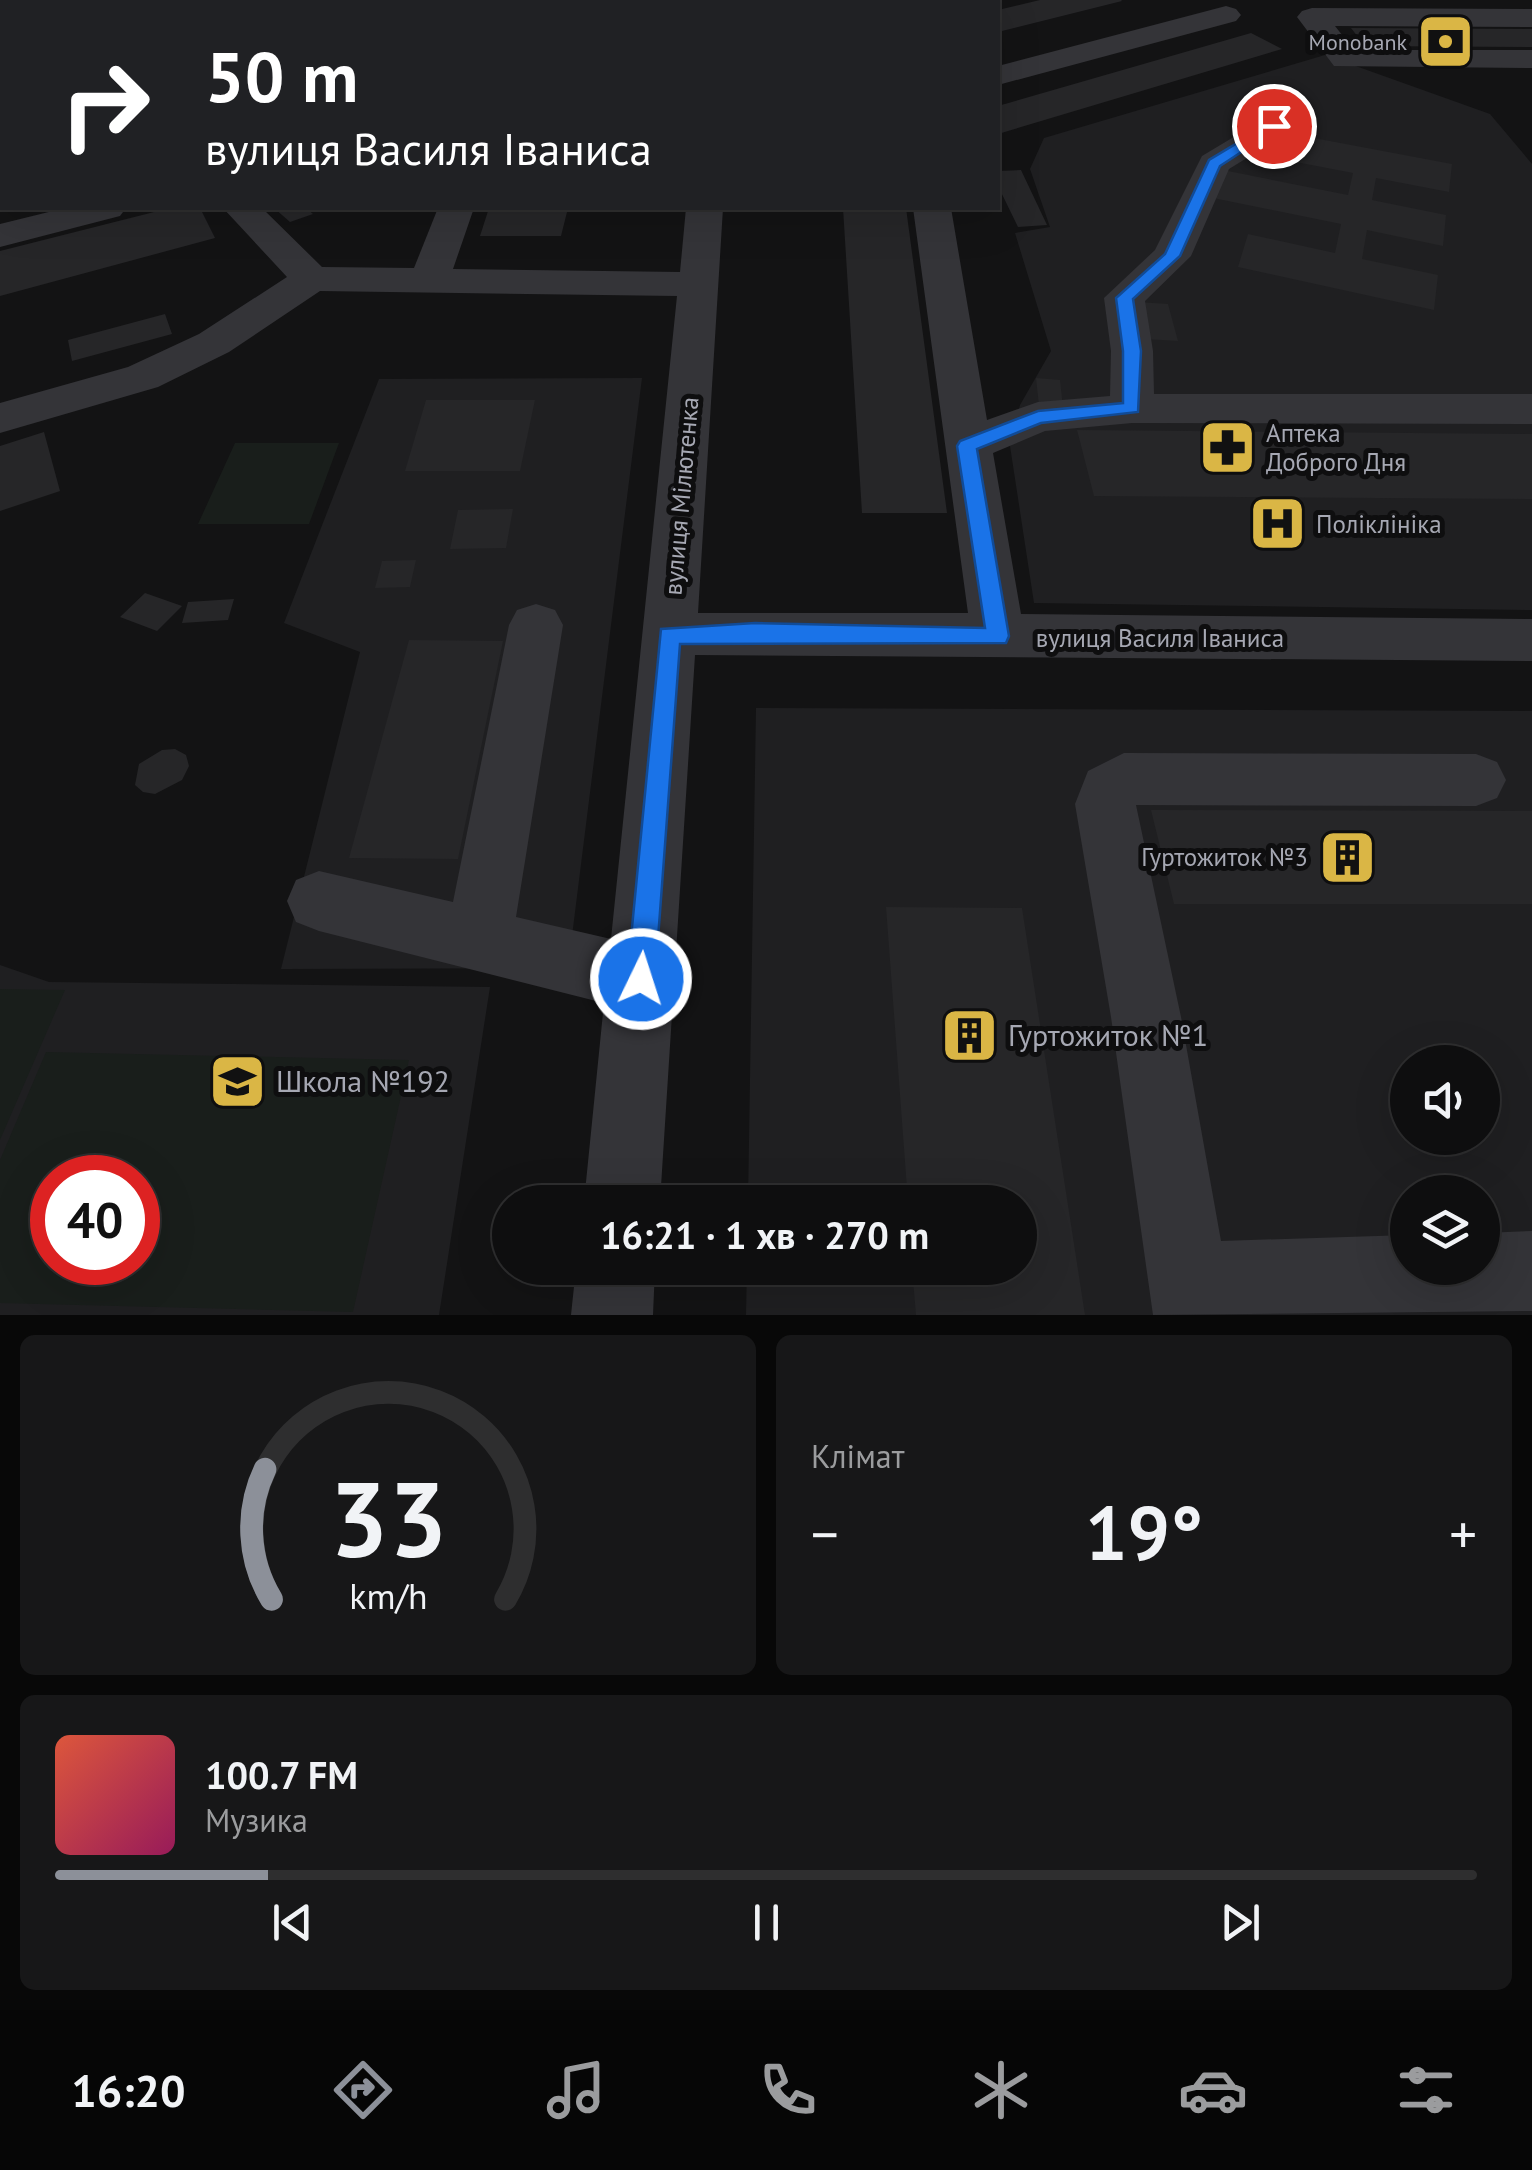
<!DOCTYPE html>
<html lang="uk">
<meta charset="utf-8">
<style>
:root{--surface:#0e0e0f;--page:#171718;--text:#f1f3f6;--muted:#9b9c9e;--line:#2e2e2f;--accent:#8c9099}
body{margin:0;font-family:"PT Sans",sans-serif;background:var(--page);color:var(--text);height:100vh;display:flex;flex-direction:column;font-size:38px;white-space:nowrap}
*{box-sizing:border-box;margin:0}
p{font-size:32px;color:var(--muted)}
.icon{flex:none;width:55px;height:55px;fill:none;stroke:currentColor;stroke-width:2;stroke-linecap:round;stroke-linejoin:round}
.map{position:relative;height:1315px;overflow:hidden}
.sheet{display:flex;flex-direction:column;gap:20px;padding:20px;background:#080808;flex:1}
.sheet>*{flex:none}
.top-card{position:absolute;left:0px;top:0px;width:1000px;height:210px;box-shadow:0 10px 40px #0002,0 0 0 2px var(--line);background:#202124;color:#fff;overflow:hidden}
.buttons{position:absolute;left:1390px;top:1045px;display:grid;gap:20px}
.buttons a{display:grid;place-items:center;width:110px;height:110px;border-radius:50%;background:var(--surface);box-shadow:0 10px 40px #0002,0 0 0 2px var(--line);font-size:50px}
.speed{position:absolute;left:30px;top:1155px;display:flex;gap:20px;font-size:50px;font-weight:700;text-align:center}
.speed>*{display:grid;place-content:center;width:130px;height:130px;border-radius:50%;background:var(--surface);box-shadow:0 10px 40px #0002,0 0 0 2px var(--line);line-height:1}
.speed .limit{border:15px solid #d22;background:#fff;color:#111}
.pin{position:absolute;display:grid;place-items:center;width:85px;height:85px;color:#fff;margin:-42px;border:5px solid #fff;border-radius:50%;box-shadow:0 2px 10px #0007}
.me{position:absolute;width:110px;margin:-55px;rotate:4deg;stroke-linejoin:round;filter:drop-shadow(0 0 8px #0008)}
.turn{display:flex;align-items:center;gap:35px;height:210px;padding:0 40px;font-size:45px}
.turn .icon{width:130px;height:130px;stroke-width:2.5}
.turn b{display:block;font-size:70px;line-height:85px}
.big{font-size:75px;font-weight:800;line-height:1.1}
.sheet .tile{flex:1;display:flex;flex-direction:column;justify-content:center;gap:15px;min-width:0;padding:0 35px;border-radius:15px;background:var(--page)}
.sheet .dial{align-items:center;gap:0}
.dial svg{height:260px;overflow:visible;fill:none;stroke:var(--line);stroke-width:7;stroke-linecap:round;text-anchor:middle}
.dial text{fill:var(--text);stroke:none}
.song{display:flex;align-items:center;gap:30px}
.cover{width:120px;height:120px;border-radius:15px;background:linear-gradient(135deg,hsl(10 70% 55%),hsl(330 70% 35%))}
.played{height:10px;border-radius:5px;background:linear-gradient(90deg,var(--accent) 15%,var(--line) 15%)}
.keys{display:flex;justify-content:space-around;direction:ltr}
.heat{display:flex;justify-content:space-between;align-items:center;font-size:55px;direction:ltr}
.sheet .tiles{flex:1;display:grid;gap:20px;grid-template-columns:1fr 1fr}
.tile:last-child{grid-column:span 2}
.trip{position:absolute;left:492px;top:1185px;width:545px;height:100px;border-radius:50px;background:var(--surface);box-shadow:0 10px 40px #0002,0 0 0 2px var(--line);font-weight:800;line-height:100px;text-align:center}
.dock{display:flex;height:160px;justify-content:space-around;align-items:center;background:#060606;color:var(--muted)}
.dock .icon{width:70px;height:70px}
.dock .on{color:var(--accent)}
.dock b{font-size:45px;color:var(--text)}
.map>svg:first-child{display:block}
.built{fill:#1f1f21;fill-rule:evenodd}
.green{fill:#191e1b;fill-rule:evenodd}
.building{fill:#262628}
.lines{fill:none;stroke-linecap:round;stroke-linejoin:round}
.minor{fill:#343438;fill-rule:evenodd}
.route{fill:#1a73e8;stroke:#114b97;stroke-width:2.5}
.labels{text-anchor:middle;stroke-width:10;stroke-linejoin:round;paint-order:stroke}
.far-poi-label{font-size:22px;fill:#a6a8b3;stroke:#0e0e0f;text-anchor:end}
.poi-label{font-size:25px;fill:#a6a8b3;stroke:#0e0e0f;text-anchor:start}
.street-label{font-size:25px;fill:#a6a8b3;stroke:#0e0e0f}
.near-poi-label{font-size:30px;fill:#a6a8b3;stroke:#0e0e0f;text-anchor:start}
</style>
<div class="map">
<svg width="1532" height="1315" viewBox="0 0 1532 1315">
<rect width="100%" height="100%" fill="#131314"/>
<path class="built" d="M1325 55 1490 114 1532 164V610L1034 603 1010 446 1020 405 1051 351 1015 233 1050 227 1030 169 1044 138Z
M642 378 568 968 281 969 360 652 284 623 379 379Z
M756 708 1532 711V1315H746L747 1268H1020V1202H748ZM1408 1062H1482V1138H1408ZM1408 1192H1482V1268H1408Z
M0 965 49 982 490 987 439 1315H0ZM52 1178H138V1262H52Z"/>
<path class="green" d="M235 443H339L309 524H198Z
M0 989 65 990 0 1140Z
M46 1052 409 1060 353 1312 0 1303V1160ZM52 1178H138V1262H52Z"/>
<path class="building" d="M1040 0H1121L1122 1 998 32V10Z
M1351 28 1532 29V47L1365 46Z
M1251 33 1282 49 998 134V106Z
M1282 132 1452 164 1449 192 1376 178 1372 200 1446 215 1443 246 1367 230 1362 259 1438 275 1434 310 1238 267 1248 234 1335 253 1341 224 1213 198 1223 170 1348 195 1353 173 1275 158Z
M1021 170 1047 225 1018 227 998 186V171Z
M170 208H200L215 238 0 296V251Z
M274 208H306L313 214 290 222Z
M489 208H568L561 236H480Z
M843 208H906L947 513H862Z
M1137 302 1168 304 1178 341 1145 339Z
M165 314 172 334 72 361 68 340Z
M1036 378 1060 380 1063 407 1039 406Z
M426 400H535L520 471H405Z
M1077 430 1532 434V499L1094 496Z
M44 432 60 491 0 511V446Z
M513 509 506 548 450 549 458 510Z
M416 560 410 587 375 588 382 561Z
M145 593 182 606 157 631 120 617Z
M234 599 228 620 182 623 188 602Z
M409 640 503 641 458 859 349 858Z
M175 749 186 755 189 766 182 780 155 794 143 792 135 785 139 764 162 750Z
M1151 810 1532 811V904H1174Z
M886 907 1022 908 1085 1315H916L912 1268H1020V1202H908Z"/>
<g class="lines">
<path class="minor" d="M709 0H737V2H709Z
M1226 6 1236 9 1241 15 1236 21 998 85V66Z
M1312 8 1532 9V27L1335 26 1354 50H1532V68L1334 66 1297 17 1302 11Z
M1274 117 1286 120 1291 127 1286 134 1229 169 1191 256 1145 301 1153 351 1154 394H1532V424L1132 423 1045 431 993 453 1021 614 1532 619V661L695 655 660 1202H584L604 1003 319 931 296 922 287 901 296 880 319 871 453 902 509 625 517 610 536 604 555 610 563 625 516 917 611 939 677 296 320 291 229 352 158 387 0 433V403L128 367 199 334 287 277 223 208H262L322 267 414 268 438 208H474L453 269 680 272 686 208H723L698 613H968L913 208H951L987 420 1038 402 1110 396 1111 351 1104 298 1155 250 1202 156 1262 120Z
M65 208H126L120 216 0 247V224Z
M1124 753 1476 754 1497 762 1506 780 1497 798 1476 806 1136 805 1181 1017 1221 1241 1408 1235V1268H1482V1233L1532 1231V1311L1153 1315 1111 1017 1075 804 1088 771Z
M576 1268H655L653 1315H571Z"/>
</g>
<path class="route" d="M1269 124 1281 126 1220 166 1180 256 1133 299 1141 351 1138 412 1041 423 977 449 1009 636 1006 643 680 644 655 979 651 989 641 993 631 989 627 979 661 629 755 623 985 628 957 446 960 441 1038 411 1123 403V351L1116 298 1165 254 1209 160Z"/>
<defs>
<symbol id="bank-square" viewBox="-11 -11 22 22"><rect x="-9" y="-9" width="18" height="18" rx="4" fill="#dab645" stroke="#0e0e0f"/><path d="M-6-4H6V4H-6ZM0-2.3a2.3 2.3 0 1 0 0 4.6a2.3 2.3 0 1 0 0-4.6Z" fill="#111"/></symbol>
<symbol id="pharmacy-square" viewBox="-11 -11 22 22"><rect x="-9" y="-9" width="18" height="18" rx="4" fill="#dab645" stroke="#0e0e0f"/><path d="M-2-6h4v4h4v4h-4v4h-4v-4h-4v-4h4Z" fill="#111"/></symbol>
<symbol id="hospital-square" viewBox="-11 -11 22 22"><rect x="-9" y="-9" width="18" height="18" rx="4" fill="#dab645" stroke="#0e0e0f"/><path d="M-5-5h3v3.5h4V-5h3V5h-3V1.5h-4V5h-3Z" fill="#111"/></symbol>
<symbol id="building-square" viewBox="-11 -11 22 22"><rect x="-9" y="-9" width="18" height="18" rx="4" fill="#dab645" stroke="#0e0e0f"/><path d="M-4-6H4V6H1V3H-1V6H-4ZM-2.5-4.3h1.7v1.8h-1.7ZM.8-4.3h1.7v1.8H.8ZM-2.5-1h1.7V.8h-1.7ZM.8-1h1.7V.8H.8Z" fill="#111"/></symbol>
<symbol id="school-square" viewBox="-11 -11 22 22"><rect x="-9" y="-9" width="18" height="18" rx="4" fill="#dab645" stroke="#0e0e0f"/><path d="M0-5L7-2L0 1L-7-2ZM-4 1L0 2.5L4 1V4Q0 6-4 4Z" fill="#111"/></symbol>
</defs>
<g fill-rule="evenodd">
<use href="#bank-square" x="1414" y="10" width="63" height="63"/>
<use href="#pharmacy-square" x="1196" y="416" width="63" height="63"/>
<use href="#hospital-square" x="1246" y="492" width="63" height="63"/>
<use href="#building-square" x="1316" y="826" width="63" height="63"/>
<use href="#building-square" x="938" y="1004" width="63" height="63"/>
<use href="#school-square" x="206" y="1050" width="63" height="63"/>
</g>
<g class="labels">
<g class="far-poi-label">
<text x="1407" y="50">Monobank</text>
</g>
<g class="poi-label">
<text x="1266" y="442">Аптека<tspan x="1266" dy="29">Доброго Дня</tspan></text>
<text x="1316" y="533">Поліклініка</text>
<text x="1308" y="866" text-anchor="end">Гуртожиток №3</text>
</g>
<g class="street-label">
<text transform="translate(681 496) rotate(-85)" y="9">вулиця Мілютенка</text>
<text x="1160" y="647">вулиця Василя Іваниса</text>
</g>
<g class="near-poi-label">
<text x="1008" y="1046">Гуртожиток №1</text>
<text x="276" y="1092">Школа №192</text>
</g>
</g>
</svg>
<div class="buttons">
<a><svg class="icon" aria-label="sound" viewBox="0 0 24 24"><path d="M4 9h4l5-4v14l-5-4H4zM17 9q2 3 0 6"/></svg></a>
<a><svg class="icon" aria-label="layers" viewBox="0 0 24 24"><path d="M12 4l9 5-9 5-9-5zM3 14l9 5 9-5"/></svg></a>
</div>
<div class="speed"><div class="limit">40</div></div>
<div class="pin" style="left:1274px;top:126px;background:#d93025"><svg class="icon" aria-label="arrive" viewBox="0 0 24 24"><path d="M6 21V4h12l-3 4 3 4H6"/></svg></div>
<svg class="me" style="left:641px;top:979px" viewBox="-20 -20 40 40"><circle r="17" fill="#1a73e8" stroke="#fff" stroke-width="3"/><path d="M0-11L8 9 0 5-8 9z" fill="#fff"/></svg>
<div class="trip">16:21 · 1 хв · 270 m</div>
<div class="top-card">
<div class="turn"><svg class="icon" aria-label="right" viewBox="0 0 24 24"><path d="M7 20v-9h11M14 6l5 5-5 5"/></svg><div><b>50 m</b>вулиця Василя Іваниса</div></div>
</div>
</div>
<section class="sheet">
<div class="tiles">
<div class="tile dial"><svg viewBox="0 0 100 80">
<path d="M14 69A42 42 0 1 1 86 69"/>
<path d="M14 69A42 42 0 0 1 12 29" stroke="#8c9099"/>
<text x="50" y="56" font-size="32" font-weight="700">33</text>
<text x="50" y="72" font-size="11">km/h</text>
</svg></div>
<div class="tile"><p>Клімат</p>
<div class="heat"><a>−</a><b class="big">19°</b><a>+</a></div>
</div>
<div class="tile">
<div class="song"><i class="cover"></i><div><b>100.7 FM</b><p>Музика</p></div></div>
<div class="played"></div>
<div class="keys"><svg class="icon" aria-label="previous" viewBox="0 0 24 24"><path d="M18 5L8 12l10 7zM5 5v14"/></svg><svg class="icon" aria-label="pause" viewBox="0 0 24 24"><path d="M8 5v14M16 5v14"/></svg><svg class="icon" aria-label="next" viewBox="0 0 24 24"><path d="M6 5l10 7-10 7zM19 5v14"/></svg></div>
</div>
</div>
</section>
<nav class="dock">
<b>16:20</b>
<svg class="icon on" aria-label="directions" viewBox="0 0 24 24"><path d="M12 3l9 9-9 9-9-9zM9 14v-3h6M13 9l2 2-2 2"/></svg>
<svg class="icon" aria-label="music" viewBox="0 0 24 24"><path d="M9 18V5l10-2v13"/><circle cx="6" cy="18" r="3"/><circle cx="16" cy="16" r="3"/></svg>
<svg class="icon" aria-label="phone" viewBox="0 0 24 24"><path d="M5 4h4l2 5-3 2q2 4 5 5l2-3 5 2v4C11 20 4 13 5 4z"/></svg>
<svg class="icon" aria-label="climate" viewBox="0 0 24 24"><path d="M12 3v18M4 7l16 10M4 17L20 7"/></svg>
<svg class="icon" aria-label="car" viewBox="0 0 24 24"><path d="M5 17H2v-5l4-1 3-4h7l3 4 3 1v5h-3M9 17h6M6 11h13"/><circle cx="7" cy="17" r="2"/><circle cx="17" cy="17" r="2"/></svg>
<svg class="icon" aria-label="filters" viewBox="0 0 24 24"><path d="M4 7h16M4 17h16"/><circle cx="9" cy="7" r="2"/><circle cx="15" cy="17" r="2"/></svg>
</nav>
